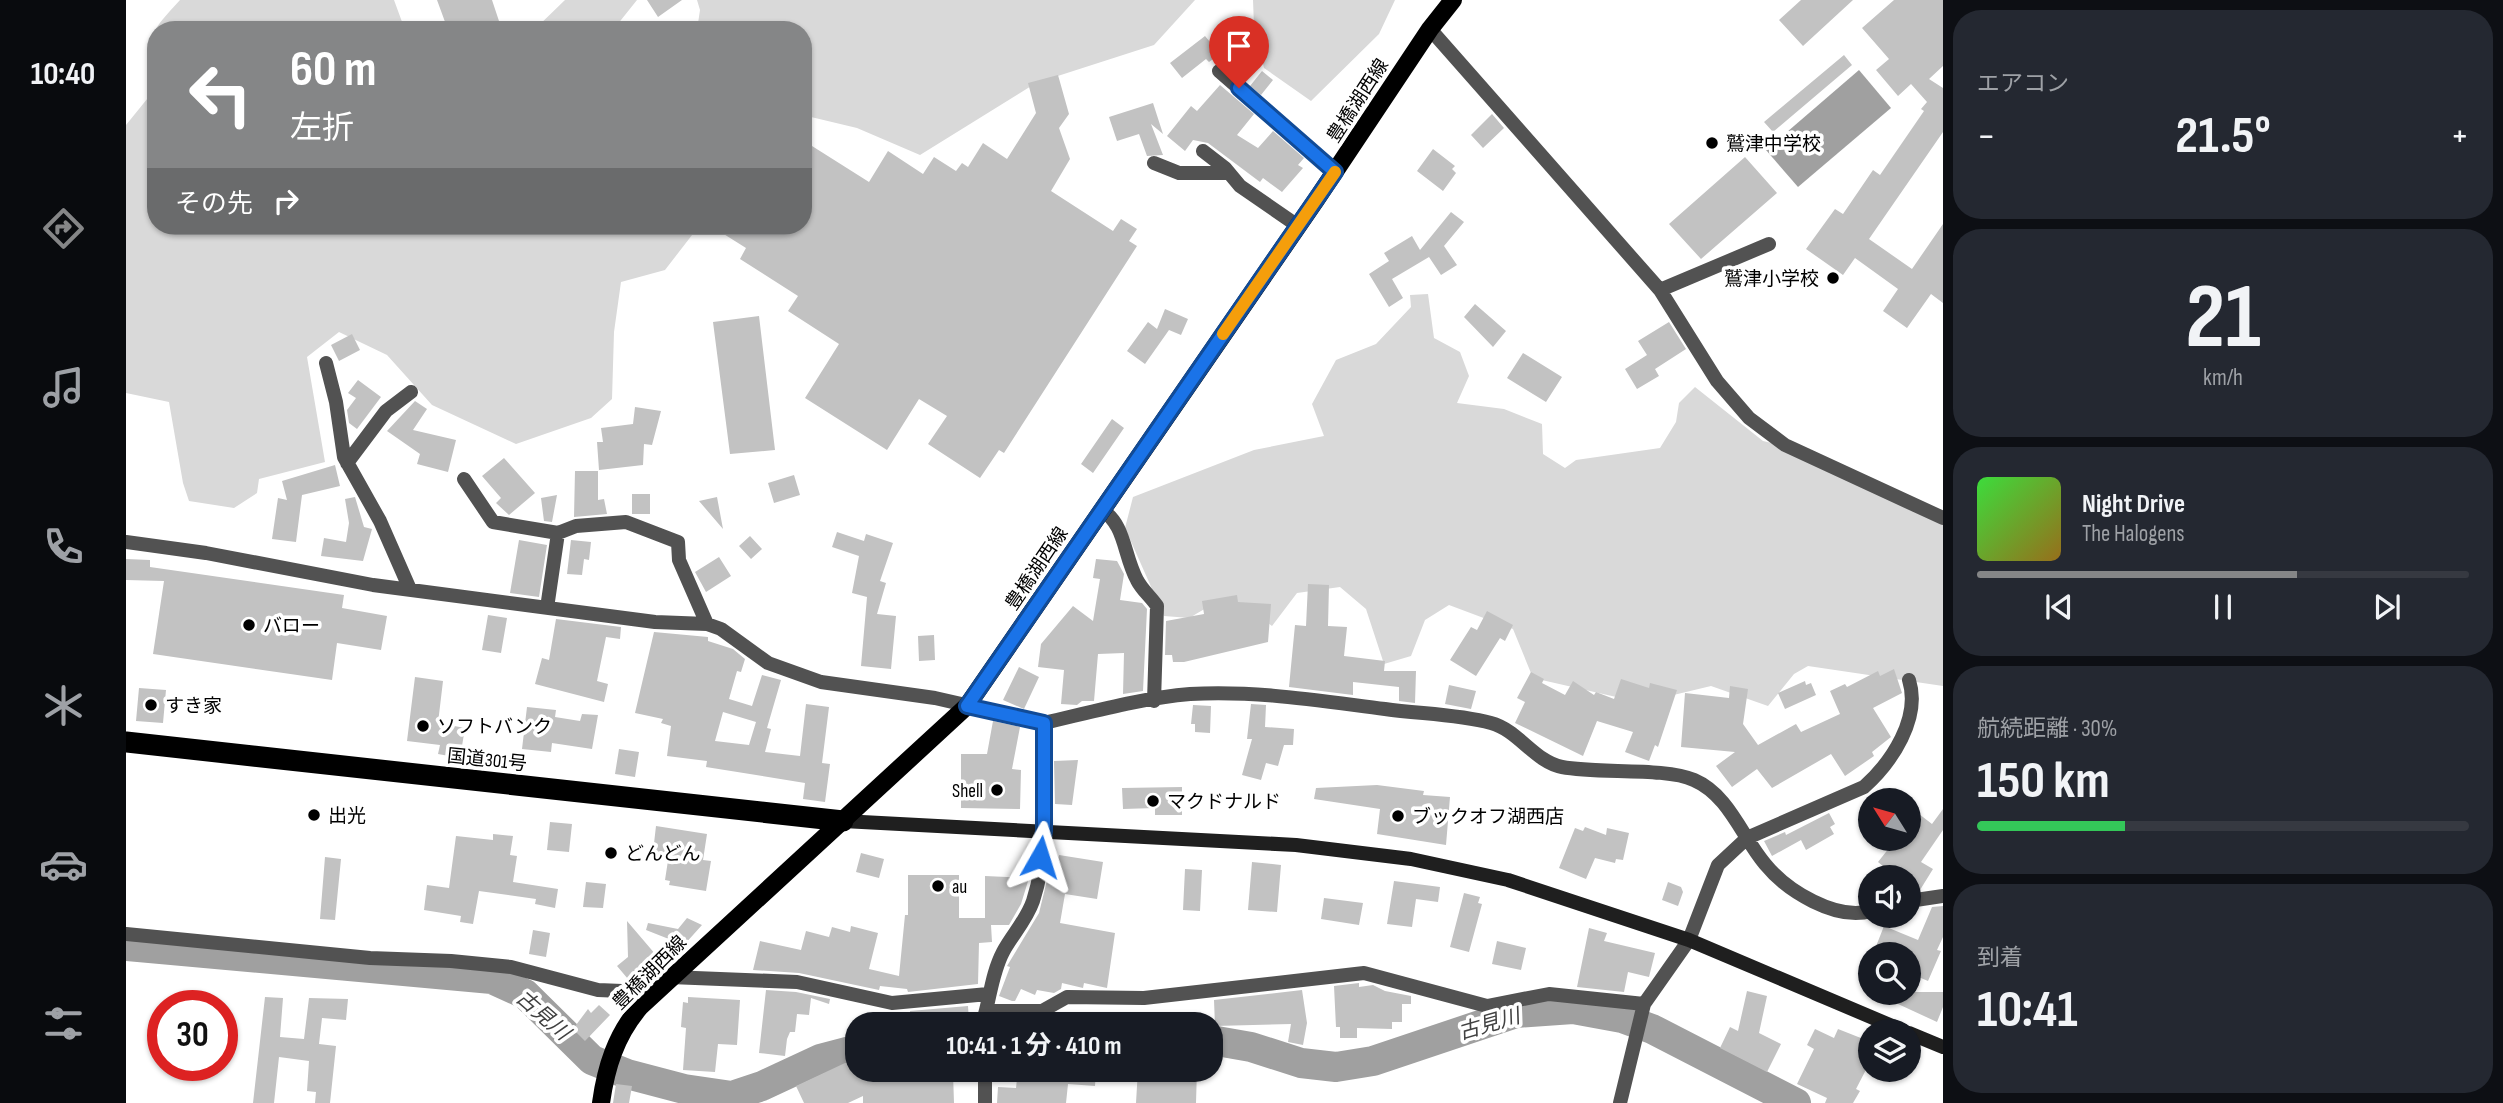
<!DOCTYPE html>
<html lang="ja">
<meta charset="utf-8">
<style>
:root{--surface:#171b24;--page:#242831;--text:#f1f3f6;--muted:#9ea1a6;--line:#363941;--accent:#858687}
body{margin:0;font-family:"Sofia Sans Condensed","Noto Sans JP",sans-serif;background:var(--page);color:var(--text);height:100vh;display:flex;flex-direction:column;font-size:26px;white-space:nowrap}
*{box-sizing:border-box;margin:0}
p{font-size:23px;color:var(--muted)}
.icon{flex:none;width:38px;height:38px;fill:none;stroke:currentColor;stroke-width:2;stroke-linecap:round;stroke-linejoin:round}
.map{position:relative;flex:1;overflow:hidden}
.side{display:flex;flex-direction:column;gap:10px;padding:10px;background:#0d0f14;width:560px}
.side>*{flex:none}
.banner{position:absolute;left:21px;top:21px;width:665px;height:214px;border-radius:28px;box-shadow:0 2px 5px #0004;background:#858687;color:#fff;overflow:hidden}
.needle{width:46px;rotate:307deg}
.buttons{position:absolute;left:1732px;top:788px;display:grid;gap:14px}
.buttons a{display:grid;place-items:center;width:63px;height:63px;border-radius:50%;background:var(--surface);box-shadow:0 2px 5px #0004;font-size:35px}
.speed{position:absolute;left:21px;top:990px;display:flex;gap:14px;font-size:35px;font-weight:700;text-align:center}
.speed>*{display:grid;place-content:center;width:91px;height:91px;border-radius:50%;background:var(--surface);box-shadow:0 2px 5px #0004;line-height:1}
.speed .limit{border:10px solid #d22;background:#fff;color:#111}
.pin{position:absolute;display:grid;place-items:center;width:60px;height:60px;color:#fff;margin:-72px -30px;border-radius:50% 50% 50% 0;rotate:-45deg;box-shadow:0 0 7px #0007}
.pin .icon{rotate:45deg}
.me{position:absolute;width:77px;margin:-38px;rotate:6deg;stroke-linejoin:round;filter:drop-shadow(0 0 5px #0008)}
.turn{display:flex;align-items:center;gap:24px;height:147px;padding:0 28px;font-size:32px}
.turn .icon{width:91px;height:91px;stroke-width:2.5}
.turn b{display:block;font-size:49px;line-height:60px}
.then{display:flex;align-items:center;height:66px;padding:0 28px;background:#0003;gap:14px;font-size:26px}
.big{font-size:52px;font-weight:700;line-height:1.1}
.side .tile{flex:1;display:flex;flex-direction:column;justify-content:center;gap:10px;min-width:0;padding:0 24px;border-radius:28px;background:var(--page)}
.side .dial{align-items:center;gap:0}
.dial b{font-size:91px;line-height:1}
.song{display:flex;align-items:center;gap:21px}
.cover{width:84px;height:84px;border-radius:10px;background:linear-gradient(135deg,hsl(120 70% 55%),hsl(40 70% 35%))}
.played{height:7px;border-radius:4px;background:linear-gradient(90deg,var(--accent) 65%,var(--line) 65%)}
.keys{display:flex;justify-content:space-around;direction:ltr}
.heat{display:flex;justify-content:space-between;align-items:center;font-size:38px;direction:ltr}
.charge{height:10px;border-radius:5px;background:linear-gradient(90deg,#34c759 30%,var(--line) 0)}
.trip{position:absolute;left:719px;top:1012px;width:378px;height:70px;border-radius:28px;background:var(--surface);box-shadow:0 2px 5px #0004;font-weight:700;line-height:70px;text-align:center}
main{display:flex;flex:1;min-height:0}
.tab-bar{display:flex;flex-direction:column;width:126px;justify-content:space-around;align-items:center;background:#090b0e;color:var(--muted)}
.tab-bar .icon{width:49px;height:49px}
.tab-bar .current{color:var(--accent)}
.tab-bar b{font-size:32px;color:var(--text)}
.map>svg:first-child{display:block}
.green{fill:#d9d9d9}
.water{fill:#a0a0a0}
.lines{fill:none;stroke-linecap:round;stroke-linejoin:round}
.river{stroke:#a0a0a0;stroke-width:30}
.building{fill:#c2c2c2;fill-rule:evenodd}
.street{stroke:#525252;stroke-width:14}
.secondary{stroke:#1f1f1f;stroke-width:14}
.primary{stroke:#000;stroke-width:18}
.highway{stroke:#000;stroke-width:21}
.route-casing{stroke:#114b97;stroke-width:18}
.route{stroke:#1a73e8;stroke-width:12}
.slow{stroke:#f59e0b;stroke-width:12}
.poi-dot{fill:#000;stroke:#fff;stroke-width:2.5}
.labels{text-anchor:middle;stroke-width:7;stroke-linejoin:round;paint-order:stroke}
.street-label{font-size:19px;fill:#000;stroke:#fff}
.poi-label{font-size:19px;fill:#000;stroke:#fff;text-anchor:start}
.water-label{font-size:21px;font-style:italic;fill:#414141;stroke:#fff}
</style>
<main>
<nav class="tab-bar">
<b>10:40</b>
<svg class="icon current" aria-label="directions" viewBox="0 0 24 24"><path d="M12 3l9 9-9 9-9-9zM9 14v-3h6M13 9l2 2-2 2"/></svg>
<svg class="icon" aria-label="music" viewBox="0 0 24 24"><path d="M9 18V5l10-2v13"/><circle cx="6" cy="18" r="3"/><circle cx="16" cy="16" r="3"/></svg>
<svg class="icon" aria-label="phone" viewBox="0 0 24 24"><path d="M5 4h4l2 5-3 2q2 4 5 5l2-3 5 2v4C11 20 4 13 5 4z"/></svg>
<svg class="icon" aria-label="climate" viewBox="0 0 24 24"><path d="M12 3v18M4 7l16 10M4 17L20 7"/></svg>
<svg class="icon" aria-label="car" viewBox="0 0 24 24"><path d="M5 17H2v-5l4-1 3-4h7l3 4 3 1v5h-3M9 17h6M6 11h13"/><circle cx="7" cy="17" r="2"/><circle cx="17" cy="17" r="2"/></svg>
<svg class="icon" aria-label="filters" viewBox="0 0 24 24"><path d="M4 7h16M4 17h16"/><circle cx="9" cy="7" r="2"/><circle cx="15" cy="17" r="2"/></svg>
</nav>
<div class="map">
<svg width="1817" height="1103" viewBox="0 0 1817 1103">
<rect width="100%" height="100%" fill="#fff"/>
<path class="green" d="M54 0H268L279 30H30V75C18 35 28 29 54 0Z
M439 0H511L487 30H408Z
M571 0H1069L1028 45 910 83 794 155 731 128 685 117 677 120V30H571L574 10Z
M1127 0H1269L1253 34 1185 101 1138 68 1128 26Z
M30 88V226H573L539 270 495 282 488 332 486 399 465 418 390 444 306 405 261 355 213 332 181 357 199 462 133 479 131 493 108 508 63 501 57 483 43 402 0 393V125Z
M1302 294 1308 338 1334 352 1343 376 1331 403 1378 409 1416 424 1417 454 1439 468 1450 460 1534 448 1550 422 1553 403 1569 387 1637 441 1666 448 1817 518V686L1682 666 1668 674 1642 706 1585 686 1535 698 1499 699 1407 678 1387 629 1323 605 1299 620 1285 656 1258 664 1240 609 1214 587 1171 593 1146 626C1113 601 1100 593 1064 618L1038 616 999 528 1007 497 1128 450 1198 436 1186 404 1210 360 1250 344 1285 307 1284 295Z"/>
<path class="water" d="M1733 70 1765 108 1672 187 1640 150Z"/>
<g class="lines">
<path class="river" d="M0 946 366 979 399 994 466 1060 501 1074 558 1089 606 1096 636 1086 694 1059 732 1049
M1085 1040 1125 1047 1175 1063 1210 1067 1247 1061 1390 1013 1447 1009 1496 1018 1526 1029 1670 1103"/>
</g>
<path class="building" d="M311 0H366L376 30H322Z
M521 0H556L532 17Z
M1675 0H1727L1677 46 1653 20Z
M1768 0H1817V66L1803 79 1817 88V132L1743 239 1786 269 1817 224V303L1805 294 1781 328 1757 311 1772 289 1729 258 1717 275 1680 249 1709 209 1717 214 1747 170 1754 175 1798 111 1795 109 1801 102 1785 84 1772 96 1750 70 1763 59 1736 28Z
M1079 36 1094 54 1083 62 1080 59 1056 78 1044 63Z
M1718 55 1726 65 1647 132 1638 122Z
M1136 71 1147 80 1135 95 1124 86Z
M932 75 943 114 933 128 944 159 925 191 987 231 995 219 1011 229 1003 241 1011 246 878 453 873 450 854 478 802 444 821 416 793 399 761 450 679 398 713 344 662 311 672 296 614 259 620 248 585 226H677V160L686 146 743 182 762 151 797 174 808 157 830 171 836 163 842 167 857 143 881 159 910 113 902 83Z
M1094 85 1128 114 1111 135 1132 148 1147 131 1178 158 1172 165 1177 168 1156 192 1137 178 1134 182 1082 143 1067 140 1059 151 1041 136 1065 106 1071 111Z
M1027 103 1037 134 1025 124 1037 155 1021 156 1013 134 991 141 983 117Z
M1366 114 1378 128 1357 148 1345 135Z
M1307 149 1329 166 1326 169 1330 173 1317 191 1291 171Z
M1619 157 1651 193 1575 259 1543 224Z
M1325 212 1338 222 1318 246 1331 265 1315 275 1303 257 1266 279 1277 298 1263 307 1243 274 1263 261 1258 253 1286 236 1294 250Z
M1349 304 1380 331 1367 347 1338 317Z
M1039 309 1062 319 1055 335 1043 330 1019 364 1001 351 1022 322 1031 329Z
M633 316 649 450 604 454 587 322Z
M1543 322 1560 349 1529 369 1533 376 1511 389 1499 369 1521 355 1512 341Z
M226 334 234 350 213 361 205 345Z
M1397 353 1436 377 1420 402 1381 378Z
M232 380 255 397 231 429 223 423 221 410 230 398 222 393Z
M289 401 301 409 287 430 330 440 322 472 291 464 294 454 261 431Z
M509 407 535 411 526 445 518 444 517 465 473 470 471 442H477L475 428 507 424Z
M986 419 998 428 967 473 955 464Z
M378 458 409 493 383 515 370 503 375 498 356 476Z
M209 465 214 486 176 495 170 542 146 539 152 498 161 500 156 481Z
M449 471H472V500L478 499 481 514 448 517Z
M668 475 674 495 648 503 642 483Z
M506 494H524V514H506Z
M431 495 426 522 418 521 415 498Z
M229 497 238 527 246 529 237 561 195 556 198 538 220 542 223 523 219 499Z
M591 497 597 529 573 501Z
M711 532 738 541 740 534 767 543 754 581 760 583 751 614 770 616 765 669 735 666 741 597 726 593 733 556 706 547Z
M624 536 636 549 625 559 613 546Z
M393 540 421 545 413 597 384 593Z
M445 540 465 542 463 560 458 559 456 575 441 574Z
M593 557 605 576 580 592 569 572Z
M0 559 24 560V567L218 595 216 608 261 616 255 650 211 643 206 680 27 654 38 581 0 580Z
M970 559 991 561 998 574 994 600 1016 603 1021 609 1017 691 997 694 998 653 972 654 968 701H956L951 705 935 704 938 670 912 667 915 644 947 606 967 621 974 579 967 578Z
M1182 584 1203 585 1202 626 1221 627 1218 656 1259 661 1258 671H1290L1289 703 1273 701V687L1227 682V695L1163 687 1169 625 1180 626Z
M1111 595 1112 602 1145 604 1142 642 1058 662H1047L1046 655H1039L1040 621 1078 614 1076 601Z
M1361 611 1387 625 1379 641 1374 638 1350 676 1324 660 1345 627 1351 630Z
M362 615 381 618 375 653 356 650Z
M430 619 495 627 494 639 480 637 471 681 482 684 478 702 409 684 416 658 423 660Z
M528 632 582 637V641L607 649 619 659 615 672 611 671 603 699 626 706 636 675 655 680 641 728 645 729 639 752 674 756 680 704 703 707 696 763 704 764 699 802 677 799 679 783 580 767 581 761 541 756 545 726 535 723 537 719 509 713ZM597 712 630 722 623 745 589 741Z
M808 635 809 660 793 661 792 636Z
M893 667 913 677 898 709 877 700Z
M1768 669 1776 693 1747 708 1765 737 1746 752 1748 756 1719 776 1705 754 1646 788 1631 769 1606 787 1590 766 1609 752 1555 747 1559 693 1603 698 1604 686 1622 689 1617 724 1632 745 1670 724 1675 732 1714 714 1704 691 1719 684 1721 687 1752 671 1754 676Z
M1405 672 1418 679 1416 683 1439 695 1447 681 1468 695 1470 692 1488 699 1495 679 1523 688 1524 683 1551 690 1532 747 1529 745 1523 761 1499 752 1507 732 1471 721 1457 756 1389 723 1399 702 1391 698Z
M289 677 317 681 312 723 339 728 334 758 312 754 314 745 281 741Z
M1679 681 1680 685 1685 683 1690 695 1659 709 1652 693Z
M1323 685 1350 691 1345 709 1319 704Z
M13 688 40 690 37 723 10 721Z
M1125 704 1140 705 1139 727 1168 729 1167 745H1158L1152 766 1140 763 1135 780 1116 775 1126 739H1121Z
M1067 705 1085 706 1084 733 1069 732V724H1065Z
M401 707 430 710 429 717 454 721 456 714 472 715 466 749 426 743 425 752 396 749Z
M867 721 894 727 886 769 895 770 894 809 835 808V754H861Z
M493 749 513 752 509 777 489 774Z
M952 760 946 805 929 804 928 761Z
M1251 785 1298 791 1297 795 1324 797 1320 845 1251 834 1254 809 1188 799 1190 788Z
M1056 787V815H1029V808L997 809 996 788Z
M1817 809V830L1795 862 1807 869 1794 890 1783 884V877H1770L1752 862 1771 838H1783V829L1793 814 1806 824Z
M1703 813 1709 824 1704 827 1708 834 1680 850 1675 840 1646 856 1638 841 1659 832 1660 835Z
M424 822 446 824 443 852 421 850Z
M530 826 581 834 577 860 585 861 580 891 543 885 544 881 539 880 543 854 527 852Z
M1459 827 1480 835 1481 828 1503 833 1497 860 1490 859 1489 863 1469 858 1460 879 1433 868 1449 828 1457 831Z
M367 834 387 836 384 855 391 856 387 882 432 889 429 908 409 904 410 899 353 891 347 924 334 922 335 916 298 910 301 885 323 888 330 836 367 840Z
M735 853 758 859 753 878 730 872Z
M933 855 977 862 971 899 939 894 934 923 989 933 981 988 958 983 957 988 936 983 935 989 928 993 911 990 909 995 895 989 889 1001H886L873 996 884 967 881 966 913 913 924 868 930 869Z
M199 857 215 859 209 920 194 919Z
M1126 862 1155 865 1151 912 1122 910Z
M1059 869 1076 870 1074 911 1057 910Z
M782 875H833V918H859V876L903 878 895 904 883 925H865L866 942 853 943 852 984 782 992 781 989 754 986 753 990 673 973 627 970 634 941 675 950 680 931 703 937 706 927 724 932 725 926 752 933 743 969 773 976 779 915H782Z
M1268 881 1314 887 1312 902 1290 899 1286 927 1261 924Z
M460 882 480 884 477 908 457 907Z
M1542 882 1555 887 1557 892 1552 906 1536 900Z
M1338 893 1354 897 1352 903 1356 904 1343 952 1324 947Z
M1198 898 1237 903 1233 925 1195 919Z
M1817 906V937L1811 950 1815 951 1802 981 1783 973V954H1747L1758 926 1792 940 1806 907Z
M561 918 576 925 558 945 520 930 522 923 552 929Z
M501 921 530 955 502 979 491 966 502 957Z
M1463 928 1481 933 1478 941 1529 953 1523 977 1502 972 1498 992 1451 987Z
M407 930 424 933 420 957 403 954Z
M1371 941 1400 948 1395 970 1366 964Z
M1233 983V987L1247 985 1259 991 1285 996V1004H1276V1022H1266V1029L1231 1028V1038H1214V1027H1210L1208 986Z
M640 990 670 992 704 999 703 1004 685 998 683 1015 671 1014 669 1032H664L661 1039 659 1056 633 1053Z
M1176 990 1181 1023 1177 1045 1162 1042 1165 1024 1089 1026 1088 1000Z
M1621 991 1641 996 1633 1033 1655 1044 1641 1072 1594 1048 1604 1027 1612 1031Z
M1746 992H1817V1007L1811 1022Z
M139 997 157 998 154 1037 178 1039 183 998 222 999 220 1020 196 1018 193 1044 210 1046 204 1103H189L190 1092 181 1091 183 1061 153 1057 148 1103H127Z
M562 997 614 1000 611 1045 592 1044 589 1072 557 1070 560 1028 555 1027 557 1002 562 1003Z
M473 1005 484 1015 459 1041 447 1029 462 1009 465 1013Z
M842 1006 843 1021 785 1024 784 1011Z
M1689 1029 1708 1038 1712 1029 1745 1042V1060L1730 1089 1734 1091 1727 1103H1699L1701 1098 1671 1084 1688 1049 1681 1045Z
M732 1062V1069L827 1073 828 1103H737V1096L722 1103H678L670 1086 719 1063Z
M892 1069H970L969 1086 942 1084 940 1103H871L872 1087 890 1088Z
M1012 1069H1071L1070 1103H1010Z
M490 1084 506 1086 503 1103H487Z"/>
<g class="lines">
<path class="street" d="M1304 29 1534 290 1591 381 1623 418 1659 445 1817 518
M1093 71 1209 172
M1077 151 1099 168 1114 186 1172 226
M1028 163 1053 173H1103
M1534 290 1643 244
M200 363 210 402 218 457 254 521 283 587
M221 463 260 411 285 392
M338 479 367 522 432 533 450 526 500 522 552 542 553 560 581 624
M975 509C1000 525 997 554 1011 580 1016 590 1025 597 1031 606L1028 701
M0 542 80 553 247 585 529 622 581 624 595 629 642 663 695 682 809 698 918 723C966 712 1016 698 1064 694 1129 690 1195 701 1259 709 1294 714 1331 714 1365 723 1392 730 1409 762 1436 767 1472 774 1539 767 1568 780 1603 795 1616 837 1639 864 1661 891 1710 921 1745 911
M421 608 432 533
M1783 901 1817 896
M0 934 244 958 325 961 385 967 472 990 496 991 514 1007
M544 977 671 982 766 1003 862 994
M862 1011H916L941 997 1018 998 1238 973 1361 1006 1423 994 1518 1004
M856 1024C864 1001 865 975 877 952 886 935 900 921 907 901 925 846 918 781 918 723
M859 1069V1103
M1494 1103 1518 1004 1563 940 1592 865 1621 838 1738 787C1766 762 1795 718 1783 680"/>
<path class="secondary" d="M717 821 1170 845 1285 859 1382 880 1563 940 1778 1031
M1783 1033 1817 1047"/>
<path class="primary" d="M475 1103C480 1067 490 1035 514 1007L841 706 1190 200 1304 29 1327 0"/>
<path class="highway" d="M0 742 717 821"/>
</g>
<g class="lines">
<defs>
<path id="route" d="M914 857 918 831V723L841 706 1209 172 1113 88"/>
</defs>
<use href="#route" class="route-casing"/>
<use href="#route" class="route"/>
<path class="slow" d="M1097 334 1209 172"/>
</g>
<g class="poi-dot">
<circle cx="1586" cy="143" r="7"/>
<circle cx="1707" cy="278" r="7"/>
<circle cx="123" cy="625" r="7"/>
<circle cx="25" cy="705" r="7"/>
<circle cx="297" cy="726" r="7"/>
<circle cx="871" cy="790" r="7"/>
<circle cx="1027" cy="801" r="7"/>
<circle cx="188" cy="815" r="7"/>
<circle cx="1272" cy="816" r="7"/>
<circle cx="485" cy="853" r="7"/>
<circle cx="812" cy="886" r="7"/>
</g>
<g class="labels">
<g class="street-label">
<text transform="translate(1231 100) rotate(-57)" y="7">豊橋湖西線</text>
<text transform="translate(910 568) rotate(-56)" y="7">豊橋湖西線</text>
<text transform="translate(361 759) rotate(6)" y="7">国道301号</text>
<text transform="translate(523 972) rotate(-45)" y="7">豊橋湖西線</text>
</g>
<g class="poi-label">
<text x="1600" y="150">鷲津中学校</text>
<text x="1693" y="285" text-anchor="end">鷲津小学校</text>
<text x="137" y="632">バロー</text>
<text x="39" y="712">すき家</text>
<text x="311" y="733">ソフトバンク</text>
<text x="857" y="797" text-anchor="end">Shell</text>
<text x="1041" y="808">マクドナルド</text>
<text x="202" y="822">出光</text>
<text x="1286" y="823">ブックオフ湖西店</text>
<text x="499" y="860">どんどん</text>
<text x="826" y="893">au</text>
</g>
<g class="water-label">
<text transform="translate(417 1015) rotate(41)" y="7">古見川</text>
<text transform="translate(1363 1024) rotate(-16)" y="7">古見川</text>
</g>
</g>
</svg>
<div class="buttons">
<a><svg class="needle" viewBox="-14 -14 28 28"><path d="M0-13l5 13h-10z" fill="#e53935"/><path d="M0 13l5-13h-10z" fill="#9ea1a6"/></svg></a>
<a><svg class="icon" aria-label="sound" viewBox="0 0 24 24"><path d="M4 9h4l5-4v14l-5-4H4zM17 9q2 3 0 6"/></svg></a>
<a><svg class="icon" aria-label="search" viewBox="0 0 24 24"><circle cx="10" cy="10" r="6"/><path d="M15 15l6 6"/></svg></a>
<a><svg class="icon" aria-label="layers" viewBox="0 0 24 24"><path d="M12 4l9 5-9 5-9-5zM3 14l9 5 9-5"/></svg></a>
</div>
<div class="speed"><div class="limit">30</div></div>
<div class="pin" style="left:1113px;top:88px;background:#d93025"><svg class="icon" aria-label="arrive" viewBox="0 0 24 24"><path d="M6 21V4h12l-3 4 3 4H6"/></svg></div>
<svg class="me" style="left:914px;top:857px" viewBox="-20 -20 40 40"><path d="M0-17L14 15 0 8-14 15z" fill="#1a73e8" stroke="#fff" stroke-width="4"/></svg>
<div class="trip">10:41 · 1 分 · 410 m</div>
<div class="banner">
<div class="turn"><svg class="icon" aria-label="left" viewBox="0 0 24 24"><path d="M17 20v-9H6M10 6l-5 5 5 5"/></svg><div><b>60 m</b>左折</div></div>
<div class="then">その先<svg class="icon" aria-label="right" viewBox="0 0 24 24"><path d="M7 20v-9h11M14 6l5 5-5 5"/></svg></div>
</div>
</div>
<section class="side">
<div class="tile"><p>エアコン</p>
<div class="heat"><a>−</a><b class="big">21.5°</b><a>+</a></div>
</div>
<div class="tile dial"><b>21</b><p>km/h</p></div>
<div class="tile">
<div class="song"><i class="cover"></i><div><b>Night Drive</b><p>The Halogens</p></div></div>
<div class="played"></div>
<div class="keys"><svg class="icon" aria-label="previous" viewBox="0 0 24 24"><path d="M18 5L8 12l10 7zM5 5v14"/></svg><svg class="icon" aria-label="pause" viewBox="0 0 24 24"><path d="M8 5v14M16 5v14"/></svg><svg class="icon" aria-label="next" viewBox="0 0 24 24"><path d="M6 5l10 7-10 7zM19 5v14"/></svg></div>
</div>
<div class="tile"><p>航続距離 · 30%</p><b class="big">150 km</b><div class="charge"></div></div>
<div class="tile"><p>到着</p><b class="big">10:41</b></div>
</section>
</main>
